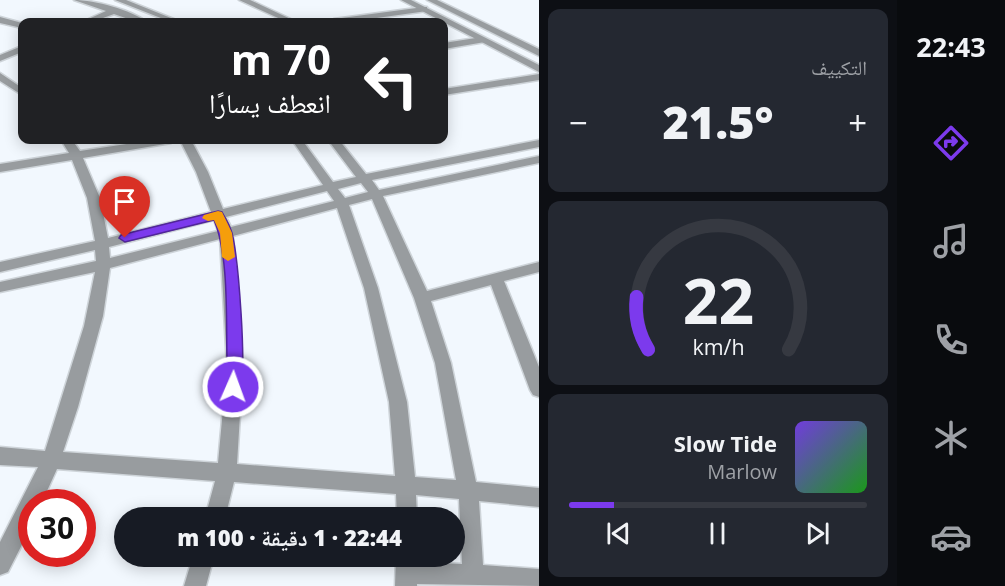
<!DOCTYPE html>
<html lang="ar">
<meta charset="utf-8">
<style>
:root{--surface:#171b24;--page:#242831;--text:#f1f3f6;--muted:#9ea1a6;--line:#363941;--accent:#7c3aed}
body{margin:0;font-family:"Open Sans","Noto Naskh Arabic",sans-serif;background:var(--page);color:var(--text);direction:rtl;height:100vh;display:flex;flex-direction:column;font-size:22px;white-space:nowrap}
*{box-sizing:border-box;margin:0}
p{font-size:20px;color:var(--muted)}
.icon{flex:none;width:33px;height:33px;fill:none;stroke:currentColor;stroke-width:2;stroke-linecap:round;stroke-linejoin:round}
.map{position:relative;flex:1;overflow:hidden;direction:ltr}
.panel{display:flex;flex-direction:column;gap:9px;padding:9px;background:#0d0f14;width:358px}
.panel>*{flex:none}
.guide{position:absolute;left:18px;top:18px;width:430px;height:126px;border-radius:12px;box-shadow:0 3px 15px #0003;direction:rtl;background:#202124;color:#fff;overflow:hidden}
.speed{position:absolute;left:18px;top:489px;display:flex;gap:12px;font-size:30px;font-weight:700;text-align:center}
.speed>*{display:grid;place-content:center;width:78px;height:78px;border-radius:50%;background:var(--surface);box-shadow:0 3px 15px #0003;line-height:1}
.speed .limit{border:9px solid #d22;background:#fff;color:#111}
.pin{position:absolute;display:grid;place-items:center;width:51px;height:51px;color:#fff;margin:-62px -26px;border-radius:50% 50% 50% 0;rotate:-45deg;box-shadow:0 0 6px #0007}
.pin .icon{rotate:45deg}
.me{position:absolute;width:66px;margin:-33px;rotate:2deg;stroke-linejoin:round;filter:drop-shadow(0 0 4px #0008)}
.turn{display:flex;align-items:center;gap:21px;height:126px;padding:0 18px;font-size:27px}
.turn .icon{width:78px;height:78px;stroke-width:2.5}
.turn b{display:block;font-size:42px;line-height:51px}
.big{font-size:45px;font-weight:800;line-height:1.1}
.panel .card{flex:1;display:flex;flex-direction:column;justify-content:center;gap:9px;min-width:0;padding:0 21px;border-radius:12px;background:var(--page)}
.panel .dial{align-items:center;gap:0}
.dial svg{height:156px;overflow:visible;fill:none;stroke:var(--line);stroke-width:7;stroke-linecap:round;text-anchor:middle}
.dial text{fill:var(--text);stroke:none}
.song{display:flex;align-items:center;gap:18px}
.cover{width:72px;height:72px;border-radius:9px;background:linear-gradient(135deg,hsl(260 70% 55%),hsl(120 70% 35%))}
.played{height:6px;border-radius:3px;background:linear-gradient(90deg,var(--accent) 15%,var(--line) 15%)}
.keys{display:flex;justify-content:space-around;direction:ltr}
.heat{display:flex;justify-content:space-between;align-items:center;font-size:33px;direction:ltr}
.trip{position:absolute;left:114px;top:507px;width:351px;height:60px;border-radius:30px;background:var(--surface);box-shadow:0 3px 15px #0003;font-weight:800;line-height:60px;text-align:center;direction:rtl}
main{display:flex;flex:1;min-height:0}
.tabs{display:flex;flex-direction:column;width:108px;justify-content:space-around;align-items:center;background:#090b0e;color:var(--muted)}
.tabs .icon{width:42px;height:42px}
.tabs .current{color:var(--accent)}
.tabs b{font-size:27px;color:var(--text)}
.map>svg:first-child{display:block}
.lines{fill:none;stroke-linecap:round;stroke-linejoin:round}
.minor-casing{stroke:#ced4d9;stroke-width:3}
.tertiary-casing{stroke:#ced4d9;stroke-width:3}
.minor{fill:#989c9f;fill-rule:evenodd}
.tertiary{fill:#989c9f;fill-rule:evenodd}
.route{fill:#7c3aed;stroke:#51269a;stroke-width:1.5}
.slow{fill:#f59e0b}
</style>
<main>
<nav class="tabs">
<b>22:43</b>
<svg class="icon current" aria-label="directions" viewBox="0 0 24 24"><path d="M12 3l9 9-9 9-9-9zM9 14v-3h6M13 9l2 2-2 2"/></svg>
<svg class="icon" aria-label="music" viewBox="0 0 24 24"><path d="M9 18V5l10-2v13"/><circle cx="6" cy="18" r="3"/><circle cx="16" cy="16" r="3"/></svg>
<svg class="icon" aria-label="phone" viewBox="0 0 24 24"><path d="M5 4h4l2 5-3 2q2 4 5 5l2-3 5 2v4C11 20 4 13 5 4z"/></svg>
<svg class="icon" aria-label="climate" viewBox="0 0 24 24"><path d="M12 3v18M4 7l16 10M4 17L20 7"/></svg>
<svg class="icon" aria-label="car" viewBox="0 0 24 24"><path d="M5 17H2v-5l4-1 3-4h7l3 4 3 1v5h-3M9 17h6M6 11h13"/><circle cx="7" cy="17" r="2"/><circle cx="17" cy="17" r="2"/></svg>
</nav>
<section class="panel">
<div class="card"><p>التكييف</p>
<div class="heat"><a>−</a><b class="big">21.5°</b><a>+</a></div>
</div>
<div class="card dial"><svg viewBox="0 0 100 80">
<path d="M14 69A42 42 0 1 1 86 69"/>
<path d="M14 69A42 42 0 0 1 8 42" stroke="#7c3aed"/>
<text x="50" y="56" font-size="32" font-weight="700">22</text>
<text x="50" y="72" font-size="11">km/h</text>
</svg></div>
<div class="card">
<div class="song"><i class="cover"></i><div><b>Slow Tide</b><p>Marlow</p></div></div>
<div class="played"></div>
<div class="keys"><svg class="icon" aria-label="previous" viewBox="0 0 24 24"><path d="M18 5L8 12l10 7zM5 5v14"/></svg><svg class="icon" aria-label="pause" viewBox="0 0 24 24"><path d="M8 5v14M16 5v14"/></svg><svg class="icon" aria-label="next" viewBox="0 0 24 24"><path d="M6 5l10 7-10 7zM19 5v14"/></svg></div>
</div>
</section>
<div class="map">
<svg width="539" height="586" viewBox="0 0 539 586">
<rect width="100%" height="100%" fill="#f2f8fe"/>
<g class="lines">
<defs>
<path id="minor" d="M74 0C95 0 131 10 147 22H137L114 14 92 22H82L106 11Z
M115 0H126L181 22H171Z
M239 0H250L297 22H287Z
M424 7H427V11L348 22H330L334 19Z
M0 17 22 23V28L0 23Z
M482 37 486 40 485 42 444 49V43Z
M22 46V52L0 61V55Z
M0 73 22 88V95L0 81Z
M539 74V80L444 95V89Z
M61 140H72L80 151 153 140H177L171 143 83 158 100 198 108 238 211 212 196 172 180 140H191L208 172 223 209 323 185 292 140H302L333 182 356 177 328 140H339L366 174 539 140V147L372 180 379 190 539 156V163L383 196 427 291 539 262V272L504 281 539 367V397L533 395 530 390 491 285 431 301 451 363 476 482 539 488V507L479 501 483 565 539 569V586L417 584V586H395L396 556H418L417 562 462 564 459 499 416 495 417 518H397L396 494 234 482 225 518H205L215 481 57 469 42 502H32V525L8 572 0 575V542L38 467 0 465V447L45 451 84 326 95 272 0 292V282L96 261 95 250 0 272V262L95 241 87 198 72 160 0 172V164L69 153ZM361 183 368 192 345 198 338 189ZM327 191 334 201 231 227 226 217ZM372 199 414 298 435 363 456 480 415 477 407 402 378 288 349 205ZM337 208 364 288 389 402 395 476 237 464 243 366 233 236ZM214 220 218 231 110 258 109 247ZM220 239 227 366 218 463 63 452 78 407 103 316 110 268Z
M193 556H214L206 586H184Z"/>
<path id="tertiary" d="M401 0H411L539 65V72Z
M427 0H437L539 49V56Z"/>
</defs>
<use href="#minor" class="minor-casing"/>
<use href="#tertiary" class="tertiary-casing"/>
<use href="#minor" class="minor"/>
<use href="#tertiary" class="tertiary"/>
</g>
<path class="route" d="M218 211 222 212C226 219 230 226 232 233 238 257 248 373 239 392L233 394 228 392C223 383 227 370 227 359 226 320 229 255 214 220L125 242 119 238 121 235Z"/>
<path class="slow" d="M218 211 222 212 232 233 235 257 228 261 222 257 220 233 214 220 208 221 202 218 204 215Z"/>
</svg>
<div class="speed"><div class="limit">30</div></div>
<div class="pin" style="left:125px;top:238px;background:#d93025"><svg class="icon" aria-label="arrive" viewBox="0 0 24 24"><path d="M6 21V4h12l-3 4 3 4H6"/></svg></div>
<svg class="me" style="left:233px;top:387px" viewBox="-20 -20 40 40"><circle r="17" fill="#7c3aed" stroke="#fff" stroke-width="3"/><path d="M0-11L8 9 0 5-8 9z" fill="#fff"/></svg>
<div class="trip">22:44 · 1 دقيقة · 100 m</div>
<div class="guide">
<div class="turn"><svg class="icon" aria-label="left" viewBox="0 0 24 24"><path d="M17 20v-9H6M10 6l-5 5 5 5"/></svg><div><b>70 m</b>انعطف يسارًا</div></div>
</div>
</div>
</main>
